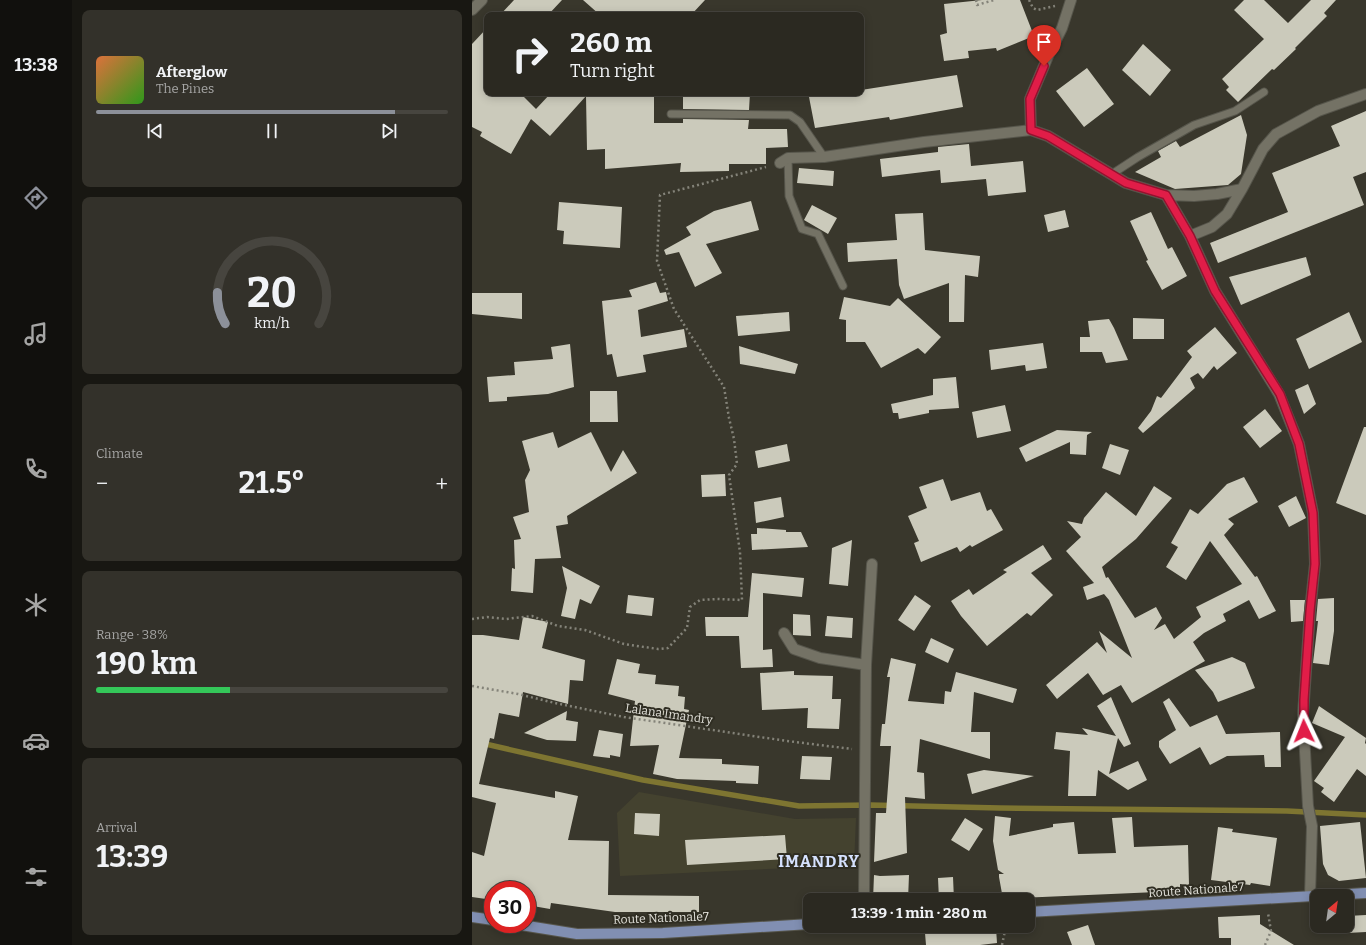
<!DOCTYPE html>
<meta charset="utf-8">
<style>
:root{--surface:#2b2921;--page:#33312a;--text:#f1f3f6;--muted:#a6a6a5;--line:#47453f;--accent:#8c9099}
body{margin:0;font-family:Bitter,serif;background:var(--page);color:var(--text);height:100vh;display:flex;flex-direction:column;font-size:15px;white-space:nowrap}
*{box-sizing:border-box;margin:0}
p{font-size:13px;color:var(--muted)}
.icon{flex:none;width:22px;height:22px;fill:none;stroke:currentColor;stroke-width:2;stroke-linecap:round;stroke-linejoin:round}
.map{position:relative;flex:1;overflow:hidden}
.drawer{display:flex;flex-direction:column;gap:10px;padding:10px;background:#181712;width:400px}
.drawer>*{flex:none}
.hud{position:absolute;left:12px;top:12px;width:380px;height:84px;border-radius:8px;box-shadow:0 2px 10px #0003,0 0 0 1px var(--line);background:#2b2921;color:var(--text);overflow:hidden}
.needle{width:26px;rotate:29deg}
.tools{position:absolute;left:838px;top:889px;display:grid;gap:8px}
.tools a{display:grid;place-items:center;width:44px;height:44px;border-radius:8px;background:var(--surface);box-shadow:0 2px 10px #0003,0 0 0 1px var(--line);font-size:20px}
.speed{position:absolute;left:12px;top:881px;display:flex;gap:8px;font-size:20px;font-weight:700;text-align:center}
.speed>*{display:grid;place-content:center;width:52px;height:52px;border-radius:50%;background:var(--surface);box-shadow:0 2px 10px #0003,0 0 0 1px var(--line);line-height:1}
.speed .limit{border:6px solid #d22;background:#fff;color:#111}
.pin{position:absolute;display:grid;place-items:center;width:34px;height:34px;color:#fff;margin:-41px -17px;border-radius:50% 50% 50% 0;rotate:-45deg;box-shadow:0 0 4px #0007}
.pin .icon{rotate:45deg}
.me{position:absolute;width:44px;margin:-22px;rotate:358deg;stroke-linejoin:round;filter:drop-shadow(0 0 3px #0008)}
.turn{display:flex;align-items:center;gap:14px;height:84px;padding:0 20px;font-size:18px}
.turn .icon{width:52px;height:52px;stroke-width:2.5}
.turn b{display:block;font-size:28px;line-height:34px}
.big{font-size:30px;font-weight:700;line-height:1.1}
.drawer .card{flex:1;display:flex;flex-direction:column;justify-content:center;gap:6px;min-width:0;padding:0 14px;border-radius:8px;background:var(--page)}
.drawer .dial{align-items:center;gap:0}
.dial svg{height:104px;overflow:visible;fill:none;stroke:var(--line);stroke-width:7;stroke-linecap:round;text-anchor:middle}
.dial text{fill:var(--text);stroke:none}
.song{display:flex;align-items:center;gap:12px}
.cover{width:48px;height:48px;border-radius:6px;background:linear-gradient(135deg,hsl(20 70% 55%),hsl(110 70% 35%))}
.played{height:4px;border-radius:2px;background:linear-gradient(90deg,var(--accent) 85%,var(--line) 85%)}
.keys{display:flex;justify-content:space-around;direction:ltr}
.heat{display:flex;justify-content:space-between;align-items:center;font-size:22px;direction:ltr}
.charge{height:6px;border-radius:3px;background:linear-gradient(90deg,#34c759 38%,var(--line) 0)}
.trip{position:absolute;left:331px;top:893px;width:232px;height:40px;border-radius:8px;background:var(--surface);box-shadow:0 2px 10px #0003,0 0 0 1px var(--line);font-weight:700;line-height:40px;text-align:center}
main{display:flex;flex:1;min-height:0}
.dock{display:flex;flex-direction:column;width:72px;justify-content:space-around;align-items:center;background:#11100d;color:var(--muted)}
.dock .icon{width:28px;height:28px}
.dock .selected{color:var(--accent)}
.dock b{font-size:18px;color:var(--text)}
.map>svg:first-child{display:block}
.built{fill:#44422f}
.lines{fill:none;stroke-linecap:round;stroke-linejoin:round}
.stream{stroke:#7e7531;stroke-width:5.5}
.building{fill:#cbcabb}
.lane-casing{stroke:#56554b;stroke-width:9}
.street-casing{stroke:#56554b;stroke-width:12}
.primary-casing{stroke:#56554b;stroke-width:12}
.path{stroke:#848379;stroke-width:2.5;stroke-dasharray:2 3;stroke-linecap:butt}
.lane{stroke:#747265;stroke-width:7}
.street{stroke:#747265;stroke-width:10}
.primary{stroke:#818fb2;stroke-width:10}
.route-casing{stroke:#92132f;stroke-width:10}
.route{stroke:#e11d48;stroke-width:7}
.labels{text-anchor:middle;stroke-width:4;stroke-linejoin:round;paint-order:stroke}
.street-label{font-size:12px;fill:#e2e1da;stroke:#2f2d22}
.district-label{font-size:16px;font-weight:bold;letter-spacing:1px;fill:#d5e1fd;stroke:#2f2d22}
</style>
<main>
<nav class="dock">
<b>13:38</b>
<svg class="icon selected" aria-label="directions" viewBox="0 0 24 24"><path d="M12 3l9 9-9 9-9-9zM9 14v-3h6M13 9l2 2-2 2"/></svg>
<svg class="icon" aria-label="music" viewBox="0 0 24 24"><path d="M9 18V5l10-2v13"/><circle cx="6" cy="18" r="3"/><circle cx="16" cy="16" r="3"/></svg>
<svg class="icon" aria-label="phone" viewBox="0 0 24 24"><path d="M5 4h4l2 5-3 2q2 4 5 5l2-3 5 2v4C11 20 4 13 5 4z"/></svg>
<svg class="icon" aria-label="climate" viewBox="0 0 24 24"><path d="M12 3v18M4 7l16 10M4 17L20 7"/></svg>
<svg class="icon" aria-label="car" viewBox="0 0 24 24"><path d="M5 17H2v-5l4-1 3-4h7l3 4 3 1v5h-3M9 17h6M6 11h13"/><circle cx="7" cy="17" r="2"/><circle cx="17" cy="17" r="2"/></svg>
<svg class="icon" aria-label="filters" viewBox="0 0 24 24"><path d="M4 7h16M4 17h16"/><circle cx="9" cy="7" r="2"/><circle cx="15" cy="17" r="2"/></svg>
</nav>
<section class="drawer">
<div class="card">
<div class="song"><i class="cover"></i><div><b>Afterglow</b><p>The Pines</p></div></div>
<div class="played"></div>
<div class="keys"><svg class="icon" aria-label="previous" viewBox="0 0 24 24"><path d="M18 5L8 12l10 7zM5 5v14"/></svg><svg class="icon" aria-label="pause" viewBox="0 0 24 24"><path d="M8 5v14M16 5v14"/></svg><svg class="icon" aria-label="next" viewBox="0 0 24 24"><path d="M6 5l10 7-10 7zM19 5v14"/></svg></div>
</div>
<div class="card dial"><svg viewBox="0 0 100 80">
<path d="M14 69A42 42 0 1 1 86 69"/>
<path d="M14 69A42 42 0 0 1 8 45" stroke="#8c9099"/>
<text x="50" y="56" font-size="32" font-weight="700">20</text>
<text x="50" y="72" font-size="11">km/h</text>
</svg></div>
<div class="card"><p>Climate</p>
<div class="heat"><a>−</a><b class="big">21.5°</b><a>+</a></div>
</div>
<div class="card"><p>Range · 38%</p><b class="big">190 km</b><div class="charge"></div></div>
<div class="card"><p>Arrival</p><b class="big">13:39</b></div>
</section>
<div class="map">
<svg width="894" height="945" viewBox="0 0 894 945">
<rect width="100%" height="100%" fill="#39372c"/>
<path class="built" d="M167 792 323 819 384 818 382 865 148 876 145 813Z"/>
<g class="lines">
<path class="stream" d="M0 741 171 780 327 806 398 805 528 808 815 811 894 815"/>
</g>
<path class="building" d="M42 0H90L76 15H28Z
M111 0H233L219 15H128Z
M510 0H548L562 36 525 51 524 48 496 51 497 58 472 61 468 35 475 33 472 4Z
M772 0H792L816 23 839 0H864L852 13 855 16 823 48 824 49 802 70 800 69 766 102 754 90 757 87 750 79 792 39 762 10Z
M15 28V93H48L64 109 79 93H117L116 94 182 96V123H211V119L277 120 276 129H315L316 147 294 148V164H257V171L208 172 209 163 133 169V149L115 150 114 96 78 136 59 119 39 154 8 136 10 132 0 127V44Z
M671 44 699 70 678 96 650 70Z
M615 68 642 104 612 127 584 91Z
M485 75 491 107 418 120 417 117 343 128 337 97 363 93H389V90Z
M211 93H278L277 110 211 109Z
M894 111V172L881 177 892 205 746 263 738 243 816 212 800 173 868 146 859 126Z
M769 115 775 135 769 174 756 185 703 189 663 172 689 157 686 151 704 141 708 147Z
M497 144 499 166 551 161 554 192 516 196 514 179 469 183 468 170 410 177 408 159 466 152V147Z
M327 168 362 171 361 186 325 183Z
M279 201 287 230 234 244 250 273 223 287 207 252 194 255 192 250 219 235 214 227 242 211Z
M87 202 150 207 148 248 91 244 92 231 85 230Z
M340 205 365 218 356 234 332 220Z
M593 210 597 227 576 232 572 215Z
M679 212 696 249 700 247 715 276 690 290 674 261 676 260 658 221Z
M451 213 453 250 508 256 506 277 493 275 492 322H477V283L432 299 427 285 425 259 376 262 375 243 425 240 423 214Z
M834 257 839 275 769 305 757 277Z
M184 282 188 293 194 292 196 301 166 310 169 337 212 329 215 347 171 355 174 372 145 377 140 354 135 355 130 301 160 297 157 290Z
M0 293H50V319L0 314Z
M372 297 418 306 426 298 469 337 453 354 446 348 409 368 393 342H374V320L367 319Z
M317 312 318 331 266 336 264 316Z
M877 312 890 342 837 369 824 339Z
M661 318 692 319V339H661Z
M637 319 642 328 656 360 634 363 630 352H608V337H618L616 321Z
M743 327 765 353 745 370 742 366 731 379 726 373 718 378 723 388 671 433 666 428 679 411 685 396 689 398 720 357 715 351Z
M571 343 575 368 554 371 553 365 519 370 517 350Z
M98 344 102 387 76 394 35 397V401L17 402 15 377 43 375 42 362 81 359 79 347Z
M267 346 326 364 323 374 268 364Z
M484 377 487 408 457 410V413L427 419 426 413H421L419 404 461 395V379Z
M836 384 844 404 832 414 823 390Z
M118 391H145L146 422H118Z
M533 405 539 431 505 438 500 412Z
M793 409 810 431 788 448 771 427Z
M892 427H894V515L864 503Z
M585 430 620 432 615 435 614 455 598 454V442L554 462 547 448Z
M81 432 86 448 119 432 139 472 151 450 165 473 95 516 96 524 84 526 89 558 63 559 61 593 39 591 40 568 43 569 42 540 49 539 41 517 57 512 53 480 58 470 50 441Z
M315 444 318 461 286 468 283 451Z
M638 444 657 450 648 475 630 468Z
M253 474 254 496 230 497 229 475Z
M772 477 786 502 756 519 762 524 752 535 783 577 785 576 804 611 787 619 777 600 751 614 754 621 732 633 721 642 733 661 660 703 649 685 631 695 616 673 585 699 574 685 625 642 635 653 627 631 660 658 637 600 632 594 615 600 611 587 622 583 594 551 609 537 595 521 610 524 612 518 634 492 664 516 682 486 700 498 664 539 630 567 634 578 636 577 663 618 684 607 690 618 682 630 693 624 702 639 729 617 724 607 770 584 738 541 714 580 694 567 706 547 699 543 718 509 726 514 755 484Z
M471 479 479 501 508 492 515 511 519 509 531 530 500 547 498 545 488 552 485 547 449 562 442 543 447 541 436 516 455 508 447 487Z
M824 496 834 518 817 527 806 506Z
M309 497 312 517 284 523 282 502Z
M285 528 314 530V532H329L336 547 280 550 279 534H285Z
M380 540 376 586 357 584 360 548Z
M571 545 580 559 559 573 581 595 559 616 555 613 515 646 489 616 479 601 497 589 501 595 535 572 531 570Z
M90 566 128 586 119 604 108 599 103 619 89 616 95 588Z
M280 573 332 578 330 597 291 593V650L300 649 301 667 269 668 267 636H234L233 617H276Z
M156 595 182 598 180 616 154 613Z
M443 595 459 606 442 631 426 620Z
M862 598V631L857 665 841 663 846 621H844L846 599Z
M818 600H833L831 621 819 622Z
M321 614 338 615 339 636 321 635Z
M355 616 381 618 380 638 353 636Z
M51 617 76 622 70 648 113 660 111 681 98 680 96 704 51 692 47 717 27 713 22 739 18 738 7 784 83 798V791L106 796 96 840 137 841 136 895 227 896V912H143L79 903 78 909 55 905V890H21V900L0 897V852L12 856 24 803 0 797V635H11L47 640Z
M459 638 482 649 476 663 453 652Z
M760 657 773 663 783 688 746 702 741 692 723 670Z
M419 658 444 664 436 701 472 704 473 691 479 692 484 672 545 689 541 703 502 692 499 732H518V759L448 739 445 772 452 773 453 799 433 797 435 853 402 862 404 813H414L419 746H408L410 724H413L418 677H415Z
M145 659 168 664 166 673 184 675 183 684 207 686 206 696 213 697 212 709 217 710 207 758 250 759V764L287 766 286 784 264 783V781L205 779 181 774 187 745 158 746 163 701 136 694Z
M322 671V675L361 676 360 699H369L367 729 335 728 336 708 290 710 288 673Z
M639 697 659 744 652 747 646 738 637 774 666 761 675 780 656 790 626 770 624 796H596L598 751 582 749 584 732 616 735 610 728 644 736 625 706Z
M697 698 718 727 745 715 754 734 808 732 809 767H793L792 755 755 756 738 765 728 747 698 764 687 747V741L704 730 691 702Z
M847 706 894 738 893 743 894 744V776L885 769 862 802 849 792 852 788 842 781 873 737 840 723Z
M95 711 94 720 106 722 104 741 75 740 52 733Z
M127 730 151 734 148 757 138 755V758L121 756Z
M330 756 360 757 358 780 328 779Z
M512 770 562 776 500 794 495 774Z
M163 813 188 814 187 836 162 834Z
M523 816 539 818 537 836 581 827V824L602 822 606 854 644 853 640 818 660 817 662 847 716 845 717 885 708 884V891L547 898V896L531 899 527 877V874H532L526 870 521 841Z
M493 818 511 829 497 851 479 840Z
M888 822 894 878 867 881 856 875 851 864 848 826Z
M746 827 761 829 760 832 805 838 798 886 779 883 778 885 739 880Z
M313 835 315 859 215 865 213 840Z
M402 875 408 876 437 875 436 900H401Z
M481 877 482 900H467L466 878Z
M788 915V924L822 945H759V938H747L746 917Z
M894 915V932L875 933V916Z
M616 925 623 945H600L595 932Z
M524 928 525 943 508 945H454L453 933Z"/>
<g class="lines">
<defs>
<path id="lane" d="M199 114 318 115 328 122 352 157
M316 158 317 196 330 229 346 234 371 286
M640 174 666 157 722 125 763 111 792 92"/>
<path id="street" d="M0 10 10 0
M559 130 558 99 577 54 590 28 599 0
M308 163 316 158 352 157 452 142 559 130 576 136 654 183 694 195 722 196 745 194 770 189 791 149 804 134 846 111 894 94
M770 189 755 214 740 227 718 236 743 291 807 394 827 444 841 513 843 564 838 611 831 715 836 806 840 826 838 896
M694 195 718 236
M312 633 322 649 348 658 394 665
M392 900 394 665 400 564"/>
<path id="primary" d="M556 912 894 893
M0 917 21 920
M43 924 105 934 191 933 338 924"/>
</defs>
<use href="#lane" class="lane-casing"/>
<use href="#street" class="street-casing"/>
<use href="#primary" class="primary-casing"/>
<path class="path" d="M504 0 505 5 522 0
M557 0 561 8 565 10 583 6
M0 619 15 617 34 619 60 616 86 626 113 630 152 644 186 649 196 648 215 628 218 607 228 600 245 599 270 600 268 552 257 475 265 464 262 439 257 418 252 387 202 309 185 261 188 195 294 167
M0 686 46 694 83 703 152 717 315 741 380 749
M530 945 534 926
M793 945 799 931 796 913"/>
<use href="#lane" class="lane"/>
<use href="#street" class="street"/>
<use href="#primary" class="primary"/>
</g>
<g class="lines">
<defs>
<path id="route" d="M572 66 558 99 559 130 576 136 654 183 694 195 718 236 743 291 808 394 827 444 841 513 843 564 838 611 832 700V731"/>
</defs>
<use href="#route" class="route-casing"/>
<use href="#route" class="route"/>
</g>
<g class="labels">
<g class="street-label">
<text transform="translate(197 714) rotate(8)" y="4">Lalana Imandry</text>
<text transform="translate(724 890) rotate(-4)" y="4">Route Nationale7</text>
<text transform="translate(189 918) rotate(-2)" y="4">Route Nationale7</text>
</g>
<g class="district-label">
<text x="347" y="867">IMANDRY</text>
</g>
</g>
</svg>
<div class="tools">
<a><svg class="needle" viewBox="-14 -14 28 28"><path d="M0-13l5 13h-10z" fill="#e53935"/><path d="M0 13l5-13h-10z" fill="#a6a6a5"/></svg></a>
</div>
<div class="speed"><div class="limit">30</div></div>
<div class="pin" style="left:572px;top:66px;background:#d93025"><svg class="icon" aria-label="arrive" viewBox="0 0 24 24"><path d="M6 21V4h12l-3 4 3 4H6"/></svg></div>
<svg class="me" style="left:832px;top:731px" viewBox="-20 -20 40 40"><path d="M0-17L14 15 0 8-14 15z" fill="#e11d48" stroke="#fff" stroke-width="4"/></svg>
<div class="trip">13:39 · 1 min · 280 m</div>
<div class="hud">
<div class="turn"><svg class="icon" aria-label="right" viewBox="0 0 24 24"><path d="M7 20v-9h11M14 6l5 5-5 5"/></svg><div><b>260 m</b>Turn right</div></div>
</div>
</div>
</main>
